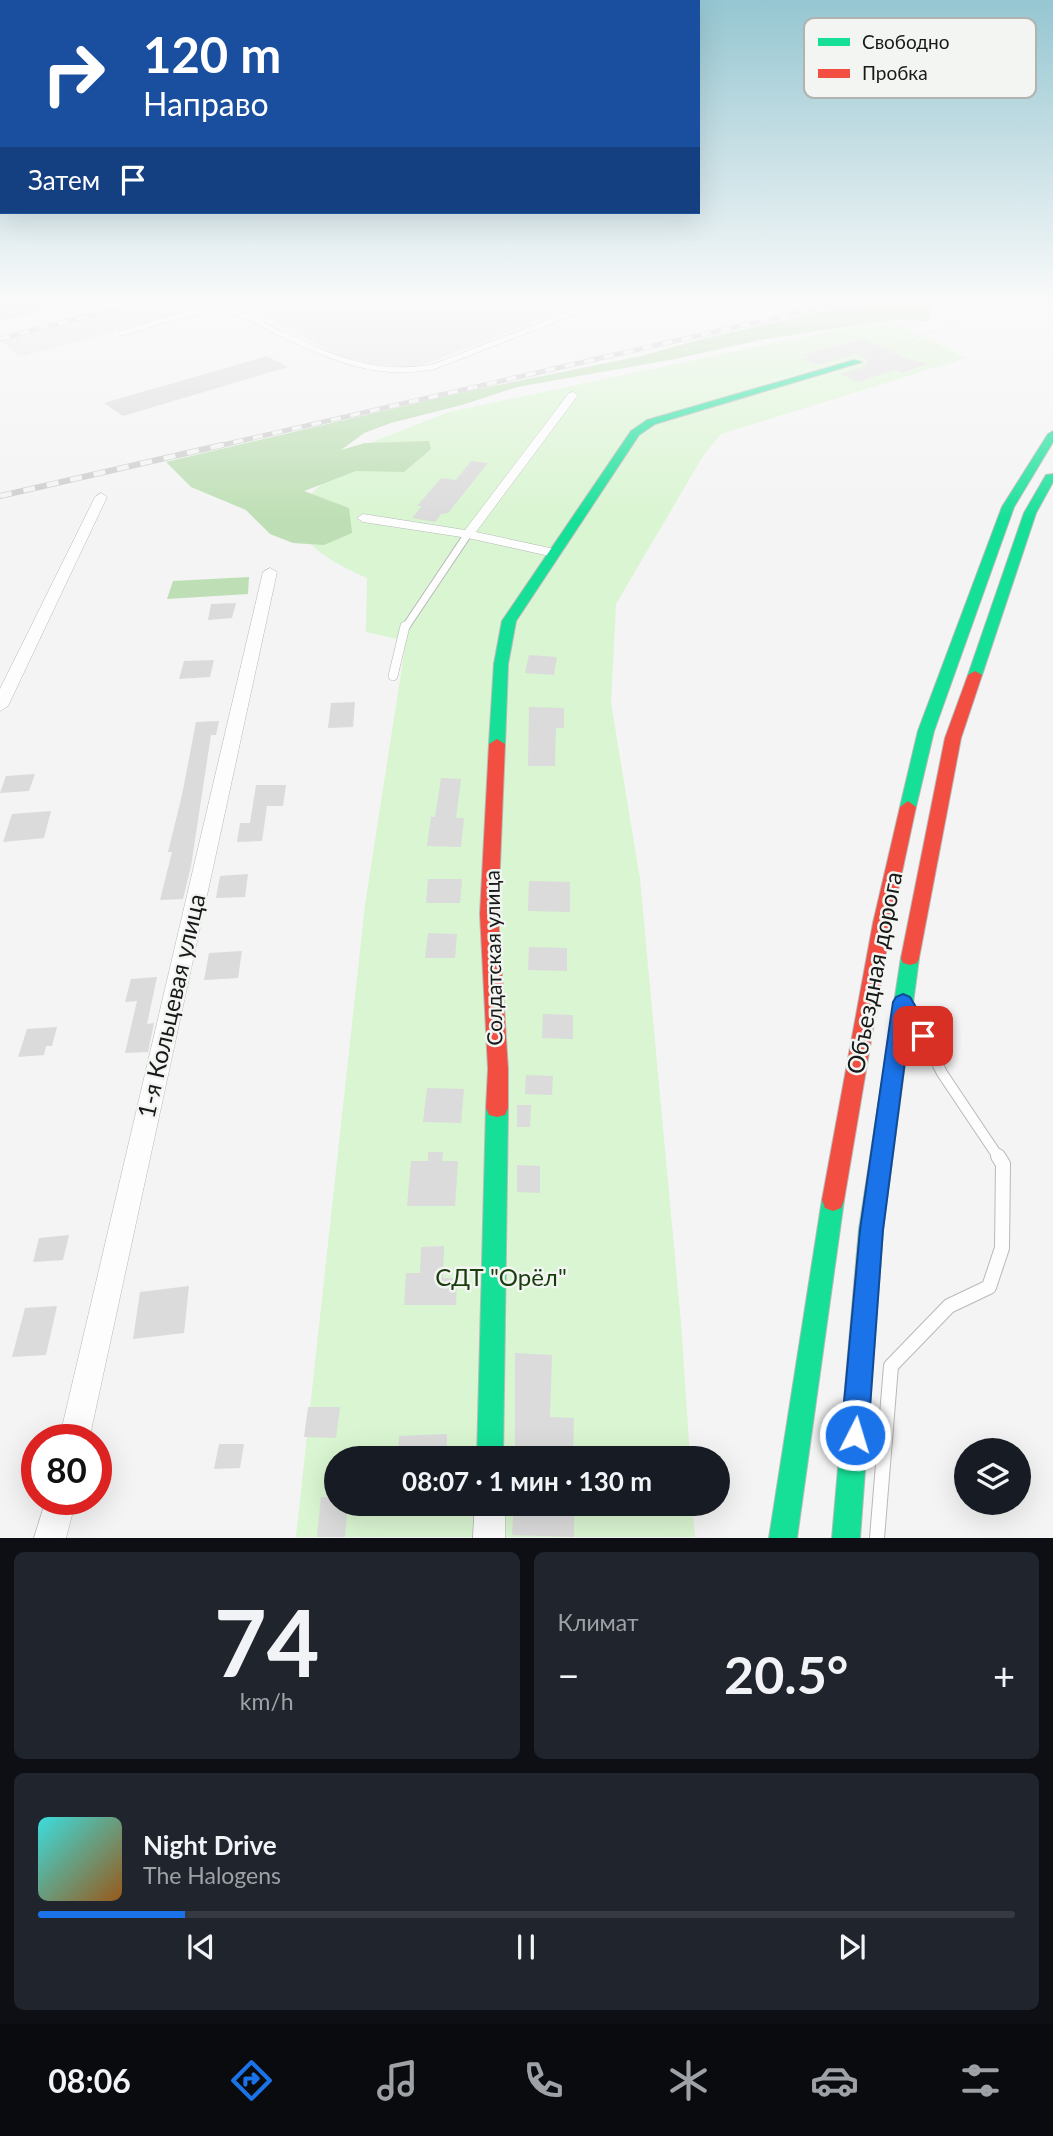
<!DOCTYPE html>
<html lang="ru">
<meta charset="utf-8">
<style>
:root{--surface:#171b24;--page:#20242c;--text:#f1f3f6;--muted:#9ea1a6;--line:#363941;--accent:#1a73e8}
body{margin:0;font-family:Lato,sans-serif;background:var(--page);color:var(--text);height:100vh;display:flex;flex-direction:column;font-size:26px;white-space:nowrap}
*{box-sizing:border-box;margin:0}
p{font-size:23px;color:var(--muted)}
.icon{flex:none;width:38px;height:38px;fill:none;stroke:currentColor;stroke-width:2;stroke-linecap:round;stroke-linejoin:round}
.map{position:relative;height:1538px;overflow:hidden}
.drawer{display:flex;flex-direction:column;gap:14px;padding:14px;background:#0d0f14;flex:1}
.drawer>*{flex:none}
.guide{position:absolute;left:0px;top:0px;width:700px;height:214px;box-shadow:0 7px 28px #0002;background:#1a4fa0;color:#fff;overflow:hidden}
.fabs{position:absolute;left:954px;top:1438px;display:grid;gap:14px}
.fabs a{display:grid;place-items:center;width:77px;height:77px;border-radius:50%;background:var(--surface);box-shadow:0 7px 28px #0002;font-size:35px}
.speed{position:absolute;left:21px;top:1424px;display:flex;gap:14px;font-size:35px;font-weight:700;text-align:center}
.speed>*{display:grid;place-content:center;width:91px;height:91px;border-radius:50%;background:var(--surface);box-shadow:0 7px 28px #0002;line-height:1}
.speed .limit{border:10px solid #d22;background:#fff;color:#111}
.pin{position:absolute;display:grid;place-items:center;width:60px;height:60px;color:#fff;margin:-30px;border-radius:14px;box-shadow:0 4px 10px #0006}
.me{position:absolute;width:77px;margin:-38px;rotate:5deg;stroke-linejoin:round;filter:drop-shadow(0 0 5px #0008)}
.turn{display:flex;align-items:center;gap:24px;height:147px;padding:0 28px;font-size:32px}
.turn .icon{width:91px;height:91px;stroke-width:2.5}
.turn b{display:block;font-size:49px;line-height:60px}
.then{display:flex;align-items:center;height:66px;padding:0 28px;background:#0003;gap:14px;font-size:26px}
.big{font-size:52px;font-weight:700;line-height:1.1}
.drawer .widget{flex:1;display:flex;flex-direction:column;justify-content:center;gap:10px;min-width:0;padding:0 24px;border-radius:10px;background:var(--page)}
.drawer .dial{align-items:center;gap:0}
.dial b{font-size:91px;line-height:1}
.song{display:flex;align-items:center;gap:21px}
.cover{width:84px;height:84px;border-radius:10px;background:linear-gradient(135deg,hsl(180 70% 55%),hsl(30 70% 35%))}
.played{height:7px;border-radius:4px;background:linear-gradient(90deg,var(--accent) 15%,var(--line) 15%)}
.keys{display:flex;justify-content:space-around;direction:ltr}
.heat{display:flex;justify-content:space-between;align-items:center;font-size:38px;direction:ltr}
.drawer .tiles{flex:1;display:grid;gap:14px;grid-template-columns:1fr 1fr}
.widget:last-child{grid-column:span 2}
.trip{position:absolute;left:324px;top:1446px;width:406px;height:70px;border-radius:35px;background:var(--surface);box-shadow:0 7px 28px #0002;font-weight:700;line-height:70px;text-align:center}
.menu{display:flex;height:112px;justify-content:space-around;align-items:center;background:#090b0e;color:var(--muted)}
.menu .icon{width:49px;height:49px}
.menu .active{color:var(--accent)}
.menu b{font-size:32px;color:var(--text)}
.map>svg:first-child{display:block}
.built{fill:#e3e7e2}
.green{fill:#d9f5d1}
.forest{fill:#bedfb5}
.building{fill:#dadbda}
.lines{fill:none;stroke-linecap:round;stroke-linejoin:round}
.lane-far4-casing{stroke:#b8b9b8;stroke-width:6}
.lane-far3-casing{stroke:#b8b9b8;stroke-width:9}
.lane-far2-casing{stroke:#b8b9b8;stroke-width:10}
.lane-far1-casing{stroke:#b8b9b8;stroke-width:12}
.lane-casing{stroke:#b8b9b8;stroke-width:16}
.street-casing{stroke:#b8b9b8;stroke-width:1}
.fast-casing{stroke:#b8b9b8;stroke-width:2}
.jam-casing{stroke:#b8b9b8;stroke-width:2}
.path{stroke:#d5d6d5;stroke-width:2;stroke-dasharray:2 3.5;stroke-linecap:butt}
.lane-far4{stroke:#fdfdfd;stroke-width:5}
.lane-far3{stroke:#fdfdfd;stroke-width:7}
.lane-far2{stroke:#fdfdfd;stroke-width:9}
.lane-far1{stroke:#fdfdfd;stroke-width:10}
.lane{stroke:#fdfdfd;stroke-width:14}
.street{fill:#fdfdfd;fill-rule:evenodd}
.fast{fill:#16e098;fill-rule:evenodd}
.jam{fill:#f24e42;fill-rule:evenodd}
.rail-far1-casing{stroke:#cccdcc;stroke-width:5}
.rail-casing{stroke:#cccdcc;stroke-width:6}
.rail-far1{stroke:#f2f5f2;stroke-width:3.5;stroke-dasharray:10;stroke-linecap:butt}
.rail{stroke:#f2f5f2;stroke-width:4.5;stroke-dasharray:12;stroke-linecap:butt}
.route{fill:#1a73e8;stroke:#114b97;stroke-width:2}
.labels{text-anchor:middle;stroke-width:5;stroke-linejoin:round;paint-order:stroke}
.street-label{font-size:21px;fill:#181918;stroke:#f2f5f2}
.near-street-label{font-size:24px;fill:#181918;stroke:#f2f5f2}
.near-park-label{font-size:24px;fill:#183e0c;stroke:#f2f5f2}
.key{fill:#f2f5f2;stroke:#b1b3b1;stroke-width:2}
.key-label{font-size:19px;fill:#181918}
</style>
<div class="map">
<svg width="1053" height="1538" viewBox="0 0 1053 1538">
<rect width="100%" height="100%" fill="#f3f4f3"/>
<path class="built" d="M138 304H214L20 357 0 341Z
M240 304H582L422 365 395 368 358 365Z"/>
<path class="green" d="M888 319 966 358 721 434 703 456 616 604 611 703 640 879 681 1323 690 1458H336V1503H692L695 1537H296L365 905 406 641 366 632 367 578C330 561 312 551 288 517L359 447 449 412Z"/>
<path class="forest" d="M854 304H944L933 308 928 321 892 320 765 339 670 360 517 387 462 405 391 423 364 433 341 450 365 443 429 441 431 449 404 472 356 471 304 491 349 508 352 533 324 545 293 543 270 534 246 510 191 487 166 462 464 392 641 356 698 340Z
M249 577 248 594 167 599 173 581Z"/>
<path class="building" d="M0 304H45L46 310 0 321Z
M864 339 903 357 928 364 902 373 895 370 858 382 840 374 864 367 868 362 863 357 856 354 818 365 803 359 810 357 804 354Z
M267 356 288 367 123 416 104 403Z
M471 461 488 463 448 513 441 514 435 522 412 518 422 506H417L441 478 456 480Z
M236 603 232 618 208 620 211 604Z
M529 655 557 657 554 675 525 673Z
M214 660 210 677 179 679 184 661Z
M355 702 353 727 328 728 331 703Z
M529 707 564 708V728H556L555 766H528Z
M219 721 216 735H211L191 866 183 899 160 900 172 852H168L182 795 196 722Z
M35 774 29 791 0 793 6 776Z
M441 778 461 779 456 818H464L461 847 427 846 431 817H435Z
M256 785H286L283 806H267L262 841 237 842 240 823H250Z
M51 811 44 838 3 842 12 814Z
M248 874 245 897 216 898 220 876Z
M428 879H462L460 903H426Z
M529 881 570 882V912L528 911Z
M428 933 457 934 455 958H425Z
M529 947 567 948V971L528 970Z
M242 951 238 978 204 980 209 953Z
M157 977 147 1024 154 1023 148 1052 125 1053 137 1001 125 1002 131 979Z
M543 1014 573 1015V1039L542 1038Z
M57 1027 52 1046H46L44 1055 18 1057 27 1029Z
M526 1075 553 1076 552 1095 525 1094Z
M427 1088 464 1089 461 1123 423 1122Z
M517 1105H531L530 1127H517Z
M428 1152H443L442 1161H458L455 1206H407L411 1161H428Z
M517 1165 540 1166V1193L517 1192Z
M69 1235 63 1260 33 1262 39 1238Z
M444 1246 443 1278H457L456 1305H404L406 1273H420L421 1247Z
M189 1286 184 1333 133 1339 140 1292Z
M57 1306 46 1355 12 1357 25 1308Z
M515 1353 552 1355 550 1417 574 1418 573 1458H515Z
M308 1407H340L336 1438 304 1437Z
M447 1434V1458H398L399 1436Z
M219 1444H244L240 1468 214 1469Z
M321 1497H336V1503H348L345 1537H317Z
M514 1503H574V1537L512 1535Z"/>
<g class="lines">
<defs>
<path id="lane-far4" d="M122 333C157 323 194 307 231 312 247 314 261 324 275 331 329 356 372 378 433 367L595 304"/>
<path id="lane-far3" d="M405 628 468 534"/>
<path id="lane-far2" d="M393 676 405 626"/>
<path id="lane-far1" d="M916 1021 942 1073 999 1158"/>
<path id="lane" d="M877 1538 891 1366 949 1306 989 1287 1002 1248 1003 1164 998 1156"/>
<path id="street" d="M573 392 578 395 476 532 559 550V556L554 557 468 538 363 522 357 518 363 514 465 530 569 393Z
M101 493 107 497 8 706 0 711V689L95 497Z
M270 568 277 572 89 1440H59L263 572Z
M46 1500H76L66 1538H34Z
M475 1503H505V1538H473Z"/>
<path id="fast" d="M854 360 862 362 655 424 639 435 516 621 508 664 505 744 497 749 492 747 489 744 494 664 502 621 631 431 647 420Z
M1053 431V442L1014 507 934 731 916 807 908 813 902 811 900 807 918 731 1002 507 1048 434Z
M1053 474V482L1036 513 982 675 975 679 970 678 968 675 1024 513 1046 475Z
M910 951 917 953 919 958 883 1229 860 1538H832L859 1229 901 958 903 953Z
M497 1099 505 1101 508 1108 503 1458H477L486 1108 489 1101Z
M833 1189 841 1192 844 1200 797 1538H769L822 1200 825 1192Z"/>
<path id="jam" d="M975 671 982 675 961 738 919 958 917 963 910 965 903 963 901 958 945 738 968 675Z
M497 739 505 744 498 914 508 1069V1108L505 1115 497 1117 489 1115 486 1108 488 1069 480 914 489 744Z
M908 801 916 807 891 923 844 1200 841 1208 833 1211 825 1208 822 1200 873 923 900 807Z"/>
</defs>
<use href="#lane-far4" class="lane-far4-casing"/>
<use href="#lane-far3" class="lane-far3-casing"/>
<use href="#lane-far2" class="lane-far2-casing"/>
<use href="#lane-far1" class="lane-far1-casing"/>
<use href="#lane" class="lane-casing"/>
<use href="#street" class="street-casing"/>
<use href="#fast" class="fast-casing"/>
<use href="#jam" class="jam-casing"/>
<path class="path" d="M871 356 1003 304"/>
<use href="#lane-far4" class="lane-far4"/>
<use href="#lane-far3" class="lane-far3"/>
<use href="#lane-far2" class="lane-far2"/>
<use href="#lane-far1" class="lane-far1"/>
<use href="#lane" class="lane"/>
<use href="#street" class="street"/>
<use href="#fast" class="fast"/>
<use href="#jam" class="jam"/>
<defs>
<path id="rail-far1" d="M0 339 133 304
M214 447 836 304"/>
<path id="rail" d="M0 496 222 445"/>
</defs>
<use href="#rail-far1" class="rail-far1-casing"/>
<use href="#rail" class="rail-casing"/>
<use href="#rail-far1" class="rail-far1"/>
<use href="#rail" class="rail"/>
</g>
<linearGradient id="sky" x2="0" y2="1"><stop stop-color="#95c6d1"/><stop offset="0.58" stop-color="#fafafa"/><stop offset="1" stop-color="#fafafa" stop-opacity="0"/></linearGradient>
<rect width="1053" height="520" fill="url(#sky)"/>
<path class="route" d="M903 994 910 997 933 1036 930 1042 923 1044 916 1042 909 1030 883 1230 868 1435 864 1444 855 1448 845 1444 841 1435 860 1230 893 1002 896 997Z"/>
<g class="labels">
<g class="street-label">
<text transform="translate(494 958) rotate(-91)" y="7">Солдатская улица</text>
</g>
<g class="near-street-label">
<text transform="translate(875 973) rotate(-79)" y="8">Объездная дорога</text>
<text transform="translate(172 1006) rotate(-77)" y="8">1-я Кольцевая улица</text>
</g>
<g class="near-park-label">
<text x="501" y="1286">СДТ "Орёл"</text>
</g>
</g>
<rect x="804" y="18" width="232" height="80" rx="10" class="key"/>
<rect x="818" y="38" width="32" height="8" fill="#16e098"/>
<rect x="818" y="69" width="32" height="9" fill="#f24e42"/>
<g class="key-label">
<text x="862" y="49">Свободно</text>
<text x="862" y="80">Пробка</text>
</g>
</svg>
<div class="fabs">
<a><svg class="icon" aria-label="layers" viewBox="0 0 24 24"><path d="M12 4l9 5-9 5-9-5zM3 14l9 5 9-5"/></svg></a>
</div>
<div class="speed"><div class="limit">80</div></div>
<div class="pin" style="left:923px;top:1036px;background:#d93025"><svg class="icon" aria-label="arrive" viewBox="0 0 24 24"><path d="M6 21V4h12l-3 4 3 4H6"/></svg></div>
<svg class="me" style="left:855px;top:1435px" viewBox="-20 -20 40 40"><circle r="17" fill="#1a73e8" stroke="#fff" stroke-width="3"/><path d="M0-11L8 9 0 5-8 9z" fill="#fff"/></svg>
<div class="trip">08:07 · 1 мин · 130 m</div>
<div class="guide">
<div class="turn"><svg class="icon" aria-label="right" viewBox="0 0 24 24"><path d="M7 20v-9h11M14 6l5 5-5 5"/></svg><div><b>120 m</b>Направо</div></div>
<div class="then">Затем<svg class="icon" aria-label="arrive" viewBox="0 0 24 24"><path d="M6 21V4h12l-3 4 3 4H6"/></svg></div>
</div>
</div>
<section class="drawer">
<div class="tiles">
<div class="widget dial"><b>74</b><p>km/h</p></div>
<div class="widget"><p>Климат</p>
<div class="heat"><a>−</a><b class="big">20.5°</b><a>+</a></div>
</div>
<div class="widget">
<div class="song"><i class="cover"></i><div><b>Night Drive</b><p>The Halogens</p></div></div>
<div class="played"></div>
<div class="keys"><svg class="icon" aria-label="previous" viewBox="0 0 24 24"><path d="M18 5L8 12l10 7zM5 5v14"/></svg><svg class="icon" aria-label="pause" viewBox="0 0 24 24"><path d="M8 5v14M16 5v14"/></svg><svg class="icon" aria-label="next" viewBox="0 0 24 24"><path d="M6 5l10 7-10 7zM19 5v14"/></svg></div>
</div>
</div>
</section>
<nav class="menu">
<b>08:06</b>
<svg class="icon active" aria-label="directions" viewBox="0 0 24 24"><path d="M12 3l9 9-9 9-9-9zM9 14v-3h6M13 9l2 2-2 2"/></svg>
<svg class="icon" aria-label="music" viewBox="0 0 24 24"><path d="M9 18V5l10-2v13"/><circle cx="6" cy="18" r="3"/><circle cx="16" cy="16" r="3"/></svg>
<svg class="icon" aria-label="phone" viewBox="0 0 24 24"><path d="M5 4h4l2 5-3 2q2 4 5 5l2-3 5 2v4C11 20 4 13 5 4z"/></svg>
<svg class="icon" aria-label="climate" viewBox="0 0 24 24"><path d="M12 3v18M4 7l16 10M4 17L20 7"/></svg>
<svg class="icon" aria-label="car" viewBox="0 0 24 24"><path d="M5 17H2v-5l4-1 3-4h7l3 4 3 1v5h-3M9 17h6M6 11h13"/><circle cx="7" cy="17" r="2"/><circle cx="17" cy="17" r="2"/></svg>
<svg class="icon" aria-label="filters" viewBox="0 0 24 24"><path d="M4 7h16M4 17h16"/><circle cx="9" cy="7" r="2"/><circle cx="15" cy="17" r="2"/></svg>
</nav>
